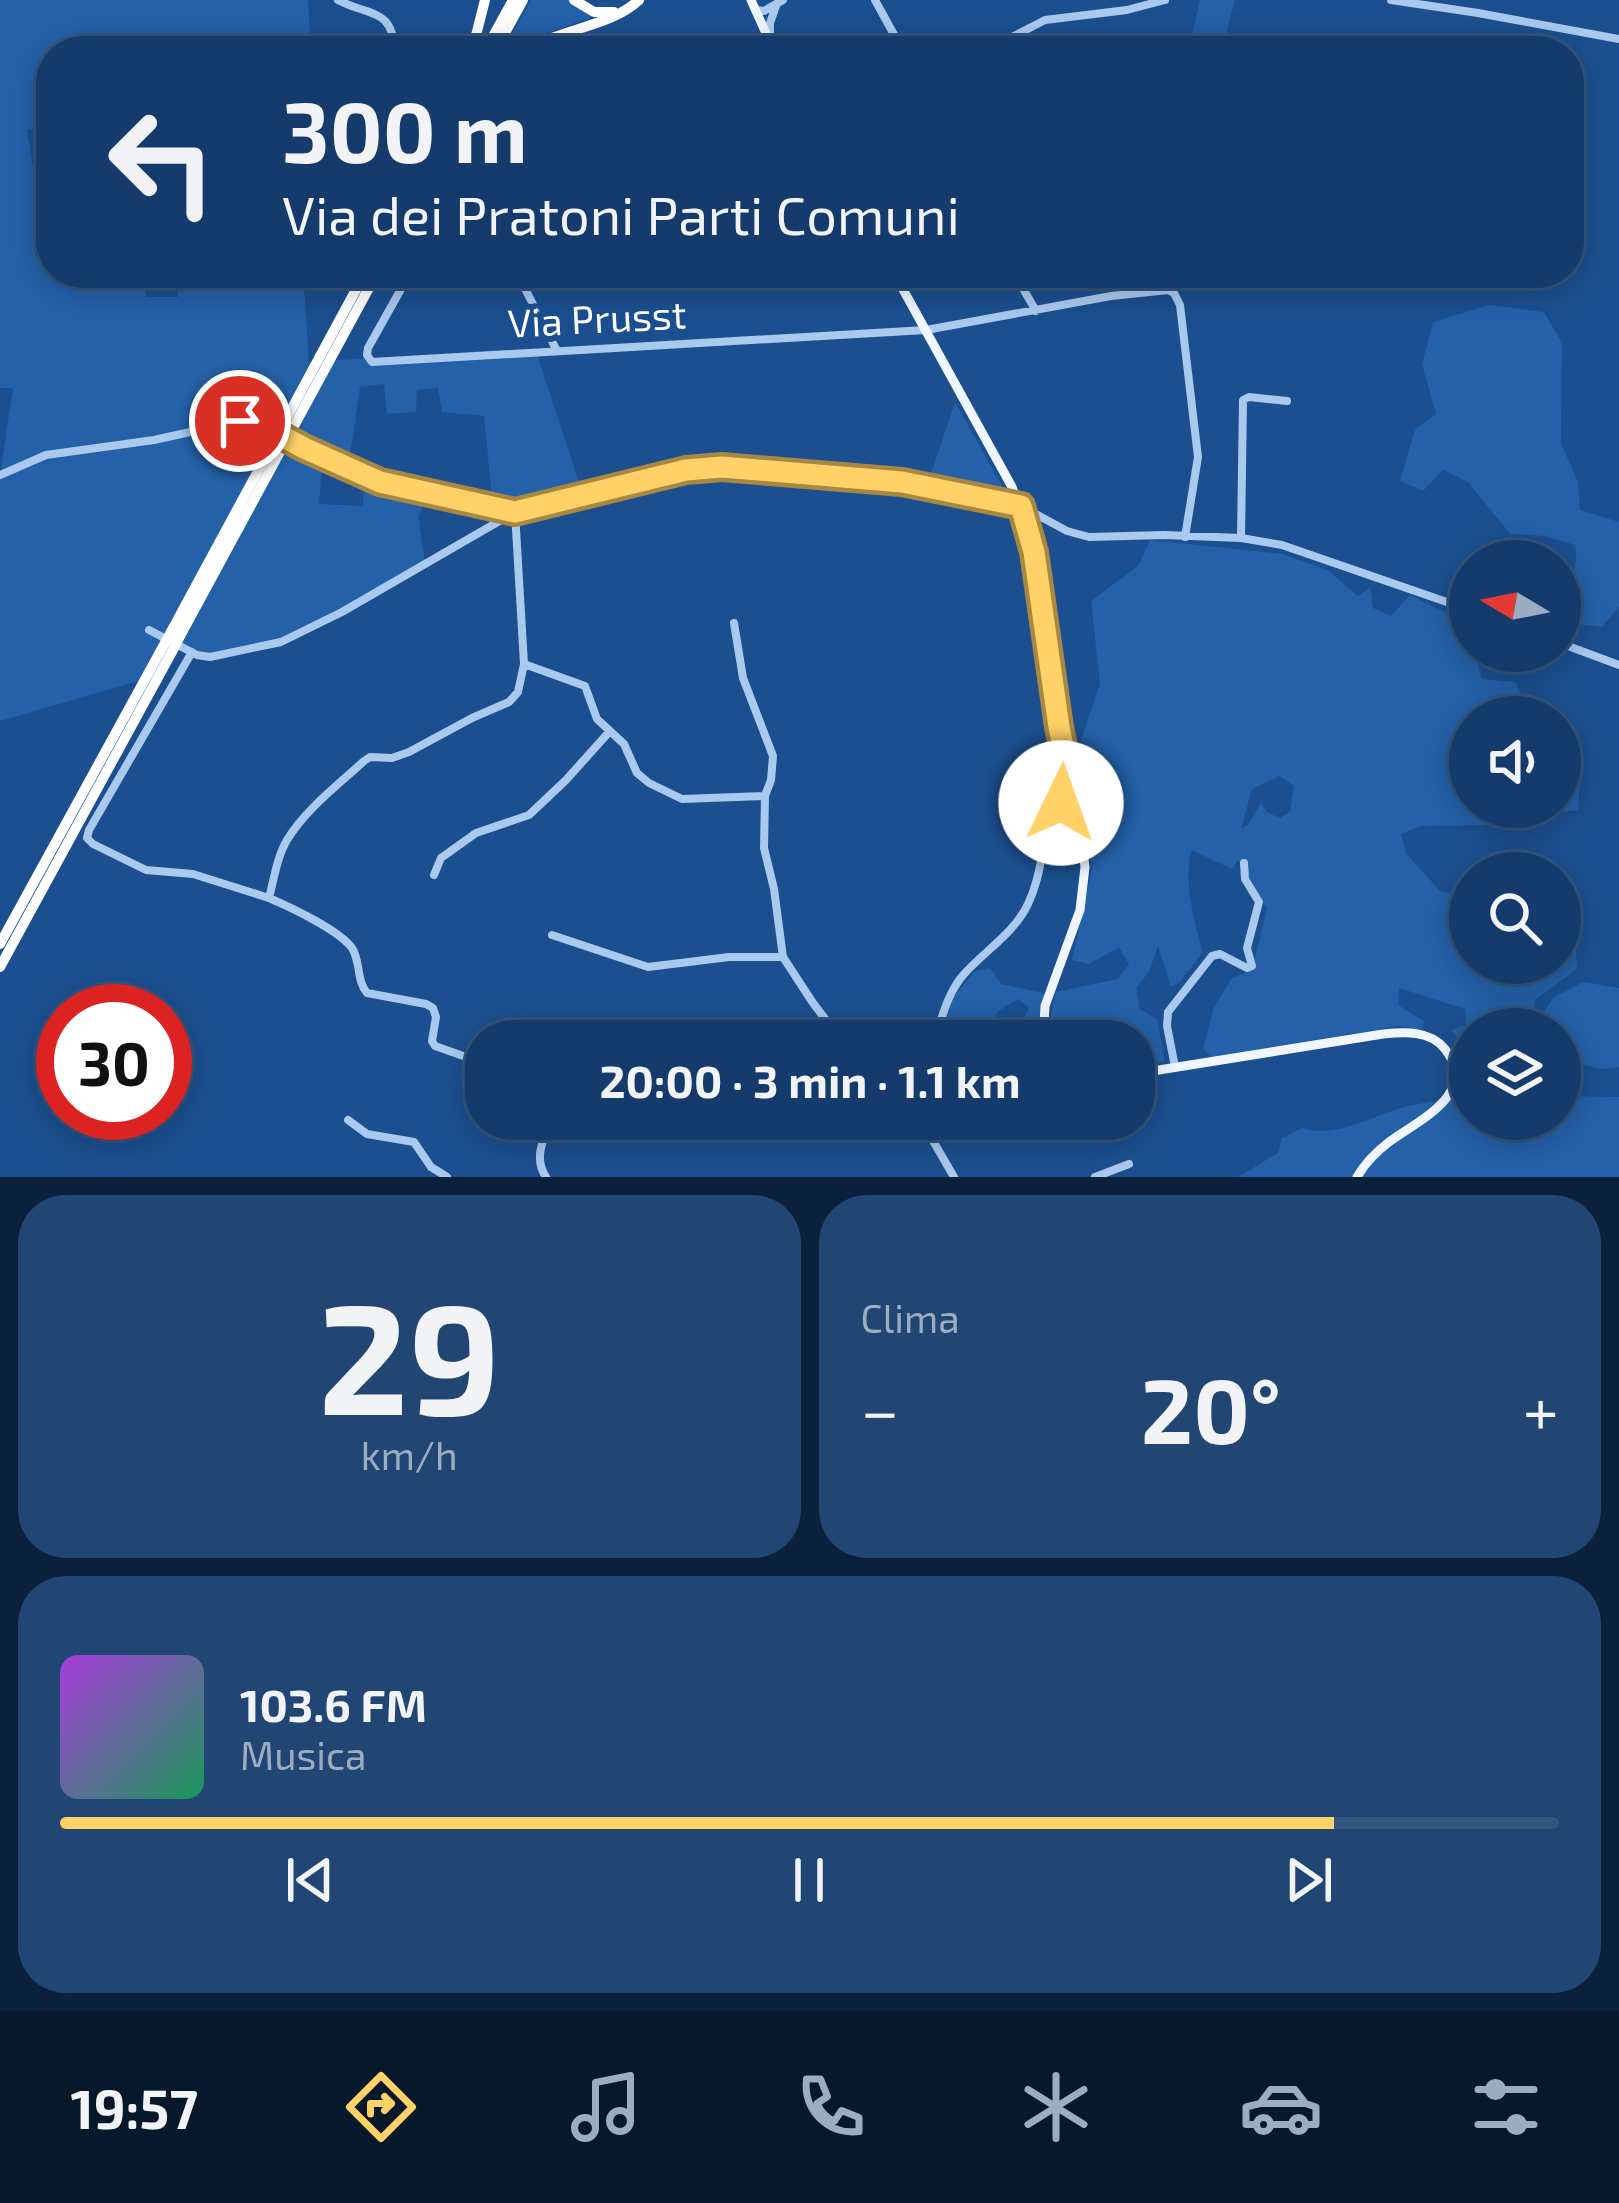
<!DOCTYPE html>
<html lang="it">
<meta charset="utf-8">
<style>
:root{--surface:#143b6b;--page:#214673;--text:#f1f3f6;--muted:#9dadc1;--line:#33557e;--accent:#ffd166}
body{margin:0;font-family:"Exo 2",sans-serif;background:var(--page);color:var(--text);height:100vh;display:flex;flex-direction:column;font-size:45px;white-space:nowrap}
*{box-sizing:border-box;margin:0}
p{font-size:39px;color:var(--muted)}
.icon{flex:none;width:66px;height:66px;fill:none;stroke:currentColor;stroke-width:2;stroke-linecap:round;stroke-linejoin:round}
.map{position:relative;height:1177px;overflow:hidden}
.drawer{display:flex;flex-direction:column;gap:18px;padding:18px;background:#0b203b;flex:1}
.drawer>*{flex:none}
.hud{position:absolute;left:36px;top:36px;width:1548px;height:252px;border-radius:48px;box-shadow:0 6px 30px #0003,0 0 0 3px var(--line);background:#143b6b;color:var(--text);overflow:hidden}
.needle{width:78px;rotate:280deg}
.controls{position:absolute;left:1449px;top:540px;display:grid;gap:24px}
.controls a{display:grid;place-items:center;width:132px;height:132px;border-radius:50%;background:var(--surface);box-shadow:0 6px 30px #0003,0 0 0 3px var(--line);font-size:60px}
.speed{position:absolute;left:36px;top:984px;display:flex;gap:24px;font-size:60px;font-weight:700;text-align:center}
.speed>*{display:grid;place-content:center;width:156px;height:156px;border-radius:50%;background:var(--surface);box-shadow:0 6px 30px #0003,0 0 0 3px var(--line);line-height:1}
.speed .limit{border:18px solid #d22;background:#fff;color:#111}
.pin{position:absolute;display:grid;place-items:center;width:102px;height:102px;color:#fff;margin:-51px;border:6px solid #fff;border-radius:50%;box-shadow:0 3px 12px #0007}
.me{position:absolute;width:132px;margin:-66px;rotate:3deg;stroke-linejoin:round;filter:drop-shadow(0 0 9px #0008)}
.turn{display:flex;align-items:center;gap:42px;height:252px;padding:0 48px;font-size:54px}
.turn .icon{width:156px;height:156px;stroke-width:2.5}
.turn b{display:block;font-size:84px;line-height:102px}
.big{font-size:90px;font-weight:700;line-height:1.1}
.drawer .tile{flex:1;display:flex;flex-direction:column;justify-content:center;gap:18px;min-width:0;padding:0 42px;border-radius:48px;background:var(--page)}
.drawer .dial{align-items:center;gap:0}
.dial b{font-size:156px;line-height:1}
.song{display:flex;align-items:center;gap:36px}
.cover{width:144px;height:144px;border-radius:18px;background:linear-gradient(135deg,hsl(280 70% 55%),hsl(150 70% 35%))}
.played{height:12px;border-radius:6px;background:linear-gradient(90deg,var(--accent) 85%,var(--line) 85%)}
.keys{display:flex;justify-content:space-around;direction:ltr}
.heat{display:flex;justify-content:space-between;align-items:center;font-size:66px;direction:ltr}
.drawer .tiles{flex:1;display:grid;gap:18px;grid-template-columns:1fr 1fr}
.tile:last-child{grid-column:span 2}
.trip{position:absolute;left:465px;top:1020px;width:690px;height:120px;border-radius:48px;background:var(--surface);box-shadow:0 6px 30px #0003,0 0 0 3px var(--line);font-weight:700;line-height:120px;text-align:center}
.menu{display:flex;height:192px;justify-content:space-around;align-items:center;background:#08182b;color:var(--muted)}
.menu .icon{width:84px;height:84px}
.menu .selected{color:var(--accent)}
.menu b{font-size:54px;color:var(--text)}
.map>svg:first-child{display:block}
.green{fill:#2461a8;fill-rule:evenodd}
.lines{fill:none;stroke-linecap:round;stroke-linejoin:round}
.minor{stroke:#a9c9ee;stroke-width:8}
.major{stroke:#f0f6ff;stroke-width:9}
.highway{stroke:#fff;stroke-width:10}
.minor-bridge{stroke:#a9c9ee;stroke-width:8}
.highway-bridge{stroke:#fff;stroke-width:10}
.route-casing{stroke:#a68842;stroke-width:30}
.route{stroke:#ffd166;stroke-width:21}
.labels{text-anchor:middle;stroke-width:12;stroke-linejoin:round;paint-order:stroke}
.street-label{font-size:39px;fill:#fff;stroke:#1b4f8f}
</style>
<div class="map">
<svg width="1619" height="1177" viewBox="0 0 1619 1177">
<rect width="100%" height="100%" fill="#1b4f8f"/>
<path class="green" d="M0 0H308L311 51H51V124L27 130 35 179 51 185V273H143L146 297H178L177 273H303L309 362 535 348 583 495 515 512 493 507 484 416 442 412 438 388 417 390 416 412 387 414 384 384 360 387 348 469 323 458 319 504 363 506 364 476 431 493 418 516 425 563 289 640 218 657 174 648 159 675 0 721V475L13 388H0Z
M531 0H569L590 15V18L541 35 516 51H503Z
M1200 0H1235L1221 51H1158H1182L1189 48Z
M1489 305 1544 312 1562 343 1561 443 1578 482 1580 510 1619 522V607L1602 627 1563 622C1559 588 1581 575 1575 545L1544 536 1510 534 1468 482 1443 470 1423 491 1400 481 1415 429 1436 414 1422 364 1433 322Z
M955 402 1009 498 1005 500 962 488 928 482Z
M1150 540 1283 554 1329 571 1358 596 1370 588 1373 608 1391 616 1410 595 1463 621 1470 651H1473L1482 679 1515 682 1534 717H1470V807H1560V754L1581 766 1578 810 1531 815 1501 825 1421 826 1401 834 1406 853 1440 891 1470 897V963H1560V878L1571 879 1577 969 1535 1000 1531 1029H1470V1058L1452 1030 1466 1025 1465 1009 1399 988 1398 1005 1425 1022 1421 1030 1399 1026 1211 1057 1203 1049 1214 1007 1232 978 1252 970 1267 909 1238 860 1232 869 1191 850C1184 883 1193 919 1203 952L1180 982 1171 987 1158 946 1149 972 1136 988 1140 1009 1157 1019 1165 1061 1144 1068H1134V1041H1052L1050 1019 1056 992 1118 979 1129 964 1119 947 1089 964 1072 960 1092 869 1075 774 1078 748 1100 684 1091 601 1138 566ZM1280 776 1294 786 1290 812 1280 818 1267 812 1261 803 1248 825 1241 829 1252 789Z
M990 968 1001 984 1044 993 1037 1027 1038 1041H1012L1029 1008 1019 999 998 1011 992 1021 995 1039 1004 1041H936L954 997 975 971Z
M1583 982 1619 988V1067L1601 1069 1560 1059V1029H1533L1553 998Z
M1560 1086 1568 1096 1619 1097V1177H1238L1278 1153 1282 1138 1302 1128C1339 1140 1377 1112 1413 1105 1431 1101 1451 1100 1470 1097V1119H1560Z"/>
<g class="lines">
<path class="minor" d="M338 0C370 17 392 7 395 51
M875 0 903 51
M1391 0 1478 13 1619 39
M757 10 764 11 783 0
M770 36V23L776 6
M985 51 1045 20 1127 10 1165 0
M410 273 368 348 367 355 372 362 926 330 1111 296 1168 290 1174 293 1180 305 1198 457 1185 537
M517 273 557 351
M1014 273 1036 311
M305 449 381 482 514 512
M0 475 46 455 154 440 240 421 260 424
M515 512 524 664 585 686 597 719 624 744 637 773 649 783 682 799 765 796
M1241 538 1243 400 1249 397 1287 401
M734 623 743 678 773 756 771 780 765 796 764 848 774 889 783 957 813 1003 842 1041
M149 630 197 655 210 657 281 642 342 612 515 512 686 469 706 468 873 479 932 486 1021 506 1067 531 1089 537 1164 535 1241 538 1282 545 1470 610
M1560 643 1619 665
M192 652 89 830 87 838 93 844 146 870 193 874 269 898
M434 875 441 858 476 833 529 815 566 780 610 731
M552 935 648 967 729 957H783
M934 1041C942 1018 948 991 965 973 986 950 1015 932 1028 904 1048 862 1036 828 1072 792
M486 1064 435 1046 432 1041 436 1017 433 1008 426 1004 367 993C356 980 361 962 352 948 339 930 290 907 269 898 274 879 277 857 287 840 305 810 338 785 364 761L370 757 392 758 409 752 472 718 509 702 518 692 524 664
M1175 1067 1167 1026 1168 1012 1212 956 1220 954 1247 968 1252 966 1247 948 1259 902 1245 879 1244 863
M912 1119 932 1139 954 1177
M348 1120 367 1134 414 1142 431 1167 447 1177
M546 1177C533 1158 544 1139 550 1119
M1095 1177 1129 1164"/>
<path class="major" d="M751 0 774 51
M894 273 1012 487 1031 540 1059 727 1080 826 1085 867 1080 910 1045 1006 1043 1041
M1134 1074 1383 1034C1404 1032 1430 1030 1445 1049 1480 1094 1417 1121 1389 1142 1376 1152 1365 1163 1357 1177"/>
<path class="highway" d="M574 0 594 12H614
M472 51 485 0
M485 51 513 0
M495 51 523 0
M526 51C561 28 610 27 639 0
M171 632 365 273
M180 636 377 273
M0 944 165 643
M0 967 174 648"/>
<path class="minor-bridge" d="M260 424 305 449"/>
<path class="highway-bridge" d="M165 643 171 632
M174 648 180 636"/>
</g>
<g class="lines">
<defs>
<path id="route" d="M240 421 260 424 304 448 380 482 515 512 686 470 722 467 902 482 1021 506 1034 552 1059 727 1072 791 1061 803"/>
</defs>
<use href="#route" class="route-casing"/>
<use href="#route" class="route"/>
</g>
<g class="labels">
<g class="street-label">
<text transform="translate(597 319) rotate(-3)" y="14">Via Prusst</text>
</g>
</g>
</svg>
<div class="controls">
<a><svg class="needle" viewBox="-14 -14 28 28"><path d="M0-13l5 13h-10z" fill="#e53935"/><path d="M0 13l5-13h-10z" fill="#9dadc1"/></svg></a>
<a><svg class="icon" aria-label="sound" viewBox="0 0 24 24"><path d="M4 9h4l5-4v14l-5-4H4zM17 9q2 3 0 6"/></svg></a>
<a><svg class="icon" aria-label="search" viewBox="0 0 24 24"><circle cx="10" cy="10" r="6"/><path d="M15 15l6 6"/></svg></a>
<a><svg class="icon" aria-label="layers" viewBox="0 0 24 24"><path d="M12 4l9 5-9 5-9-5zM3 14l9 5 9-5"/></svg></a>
</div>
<div class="speed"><div class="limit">30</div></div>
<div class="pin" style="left:240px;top:421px;background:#d93025"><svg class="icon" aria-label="arrive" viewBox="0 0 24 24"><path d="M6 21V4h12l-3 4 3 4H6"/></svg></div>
<svg class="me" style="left:1061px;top:803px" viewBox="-20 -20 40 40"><circle r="19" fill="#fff"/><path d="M0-13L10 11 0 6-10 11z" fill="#ffd166"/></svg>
<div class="trip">20:00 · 3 min · 1.1 km</div>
<div class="hud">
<div class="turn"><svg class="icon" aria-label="left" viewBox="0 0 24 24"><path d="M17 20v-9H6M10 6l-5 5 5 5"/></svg><div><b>300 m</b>Via dei Pratoni Parti Comuni</div></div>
</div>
</div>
<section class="drawer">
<div class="tiles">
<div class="tile dial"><b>29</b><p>km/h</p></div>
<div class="tile"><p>Clima</p>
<div class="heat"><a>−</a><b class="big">20°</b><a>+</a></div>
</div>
<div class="tile">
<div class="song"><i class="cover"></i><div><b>103.6 FM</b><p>Musica</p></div></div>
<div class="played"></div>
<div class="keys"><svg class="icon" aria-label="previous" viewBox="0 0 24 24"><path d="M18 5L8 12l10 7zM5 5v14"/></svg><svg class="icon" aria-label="pause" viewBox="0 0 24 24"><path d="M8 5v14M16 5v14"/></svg><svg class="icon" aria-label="next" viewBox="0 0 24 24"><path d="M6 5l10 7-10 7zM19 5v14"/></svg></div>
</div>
</div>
</section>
<nav class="menu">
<b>19:57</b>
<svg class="icon selected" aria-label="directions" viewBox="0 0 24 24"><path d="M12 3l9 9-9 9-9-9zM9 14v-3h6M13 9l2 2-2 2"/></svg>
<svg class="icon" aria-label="music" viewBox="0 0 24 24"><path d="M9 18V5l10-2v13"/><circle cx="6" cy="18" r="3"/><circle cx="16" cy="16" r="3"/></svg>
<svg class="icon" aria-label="phone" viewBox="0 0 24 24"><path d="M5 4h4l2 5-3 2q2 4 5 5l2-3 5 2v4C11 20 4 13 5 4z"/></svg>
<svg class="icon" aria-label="climate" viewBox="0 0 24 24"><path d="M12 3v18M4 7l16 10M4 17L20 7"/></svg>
<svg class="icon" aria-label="car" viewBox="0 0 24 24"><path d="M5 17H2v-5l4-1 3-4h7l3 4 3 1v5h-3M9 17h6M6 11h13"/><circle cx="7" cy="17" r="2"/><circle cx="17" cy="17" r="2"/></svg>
<svg class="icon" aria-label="filters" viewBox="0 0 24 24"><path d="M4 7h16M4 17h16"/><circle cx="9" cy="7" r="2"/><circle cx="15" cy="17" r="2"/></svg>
</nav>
